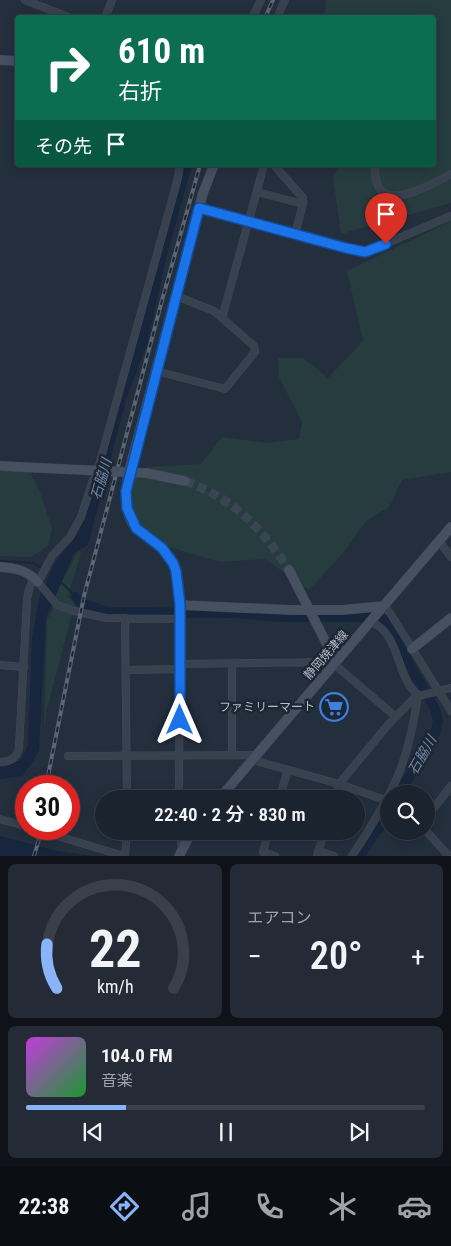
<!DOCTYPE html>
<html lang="ja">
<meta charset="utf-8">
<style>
:root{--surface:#1b232e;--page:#242b36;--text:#f1f3f6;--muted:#a0a4aa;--line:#39404a;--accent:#8ab4f8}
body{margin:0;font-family:"Roboto Condensed","Noto Sans JP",sans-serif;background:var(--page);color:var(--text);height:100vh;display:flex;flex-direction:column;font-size:19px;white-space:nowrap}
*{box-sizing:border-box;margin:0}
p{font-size:16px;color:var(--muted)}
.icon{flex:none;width:28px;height:28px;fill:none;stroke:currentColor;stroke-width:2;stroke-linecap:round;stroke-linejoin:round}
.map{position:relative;height:856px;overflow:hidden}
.drawer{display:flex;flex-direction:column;gap:8px;padding:8px;background:#0f1319;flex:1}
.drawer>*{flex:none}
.guide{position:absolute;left:15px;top:15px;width:421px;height:152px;border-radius:5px;box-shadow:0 2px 12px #0003,0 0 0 1px var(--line);background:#0b6e4f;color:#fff;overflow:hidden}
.tools{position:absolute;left:380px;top:785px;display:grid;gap:10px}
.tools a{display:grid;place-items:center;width:55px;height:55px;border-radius:50%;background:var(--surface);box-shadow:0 2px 12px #0003,0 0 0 1px var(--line);font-size:25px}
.speed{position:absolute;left:15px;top:775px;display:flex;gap:10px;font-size:25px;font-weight:700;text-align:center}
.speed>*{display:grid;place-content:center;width:65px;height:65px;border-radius:50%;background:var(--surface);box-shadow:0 2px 12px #0003,0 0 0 1px var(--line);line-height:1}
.speed .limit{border:8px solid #d22;background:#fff;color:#111}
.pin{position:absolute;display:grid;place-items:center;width:42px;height:42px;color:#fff;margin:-51px -21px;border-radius:50% 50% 50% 0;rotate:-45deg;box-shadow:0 0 5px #0007}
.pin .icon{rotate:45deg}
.me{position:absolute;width:55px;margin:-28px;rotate:0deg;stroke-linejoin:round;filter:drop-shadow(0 0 4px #0008)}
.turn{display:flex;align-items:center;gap:18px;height:105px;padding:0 20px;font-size:22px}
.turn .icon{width:65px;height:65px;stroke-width:2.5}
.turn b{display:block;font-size:35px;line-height:42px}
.then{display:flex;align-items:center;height:48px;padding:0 20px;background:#0003;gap:10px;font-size:19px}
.big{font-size:38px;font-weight:600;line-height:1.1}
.drawer .tile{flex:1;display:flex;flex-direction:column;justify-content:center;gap:8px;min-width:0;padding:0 18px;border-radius:8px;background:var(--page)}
.drawer .dial{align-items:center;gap:0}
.dial svg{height:130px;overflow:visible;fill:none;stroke:var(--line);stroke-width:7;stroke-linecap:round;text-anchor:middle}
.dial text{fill:var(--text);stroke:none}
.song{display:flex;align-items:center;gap:15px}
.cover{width:60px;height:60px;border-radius:8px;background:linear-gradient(135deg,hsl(290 70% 55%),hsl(130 70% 35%))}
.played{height:5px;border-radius:2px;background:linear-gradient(90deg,var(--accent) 25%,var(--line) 25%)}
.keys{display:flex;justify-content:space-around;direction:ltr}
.heat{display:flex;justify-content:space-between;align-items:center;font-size:28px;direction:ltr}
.drawer .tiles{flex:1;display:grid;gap:8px;grid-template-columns:1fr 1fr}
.tile:last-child{grid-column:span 2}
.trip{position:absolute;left:95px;top:790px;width:270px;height:50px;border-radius:25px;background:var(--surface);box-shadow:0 2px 12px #0003,0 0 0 1px var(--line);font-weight:600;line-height:50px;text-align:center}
.menu{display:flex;height:80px;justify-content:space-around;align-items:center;background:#0b0e12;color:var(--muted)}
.menu .icon{width:35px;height:35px}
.menu .current{color:var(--accent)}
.menu b{font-size:22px;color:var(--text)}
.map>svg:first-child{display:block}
.green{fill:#263c3f}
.water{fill:#17263c}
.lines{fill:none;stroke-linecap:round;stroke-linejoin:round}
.stream{stroke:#17263c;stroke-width:2}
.river{stroke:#17263c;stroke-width:10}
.secondary-tunnel{stroke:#3a4453;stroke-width:9;stroke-dasharray:9 4.5;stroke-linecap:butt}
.street-casing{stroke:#414a57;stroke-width:8}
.secondary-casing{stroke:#414a57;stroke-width:10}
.street{stroke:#38414e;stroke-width:7}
.secondary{stroke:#465061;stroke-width:9}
.rail-casing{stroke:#5a6575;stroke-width:4}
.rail{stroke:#1d2633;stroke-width:2;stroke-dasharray:5.5;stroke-linecap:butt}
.secondary-bridge-casing{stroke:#414a57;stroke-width:10;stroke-linecap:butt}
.secondary-bridge{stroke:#465061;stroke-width:9}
.route-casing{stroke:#114b97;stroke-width:12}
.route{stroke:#1a73e8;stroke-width:9}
.labels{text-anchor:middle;stroke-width:5;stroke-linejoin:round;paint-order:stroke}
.street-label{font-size:12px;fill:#b4bcc9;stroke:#1d2633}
.poi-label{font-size:12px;fill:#b4bcc9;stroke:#1d2633;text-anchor:end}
.water-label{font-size:14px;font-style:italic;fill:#6d86a8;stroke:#1d2633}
</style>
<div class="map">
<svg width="451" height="856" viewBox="0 0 451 856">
<rect width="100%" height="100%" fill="#242f3e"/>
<path class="green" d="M326 0H451V203L341 234 333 177 341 165H434V18H325Z
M451 221V472L402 480 389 507 366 521 343 553 309 590 265 559 221 562 162 545 138 525 131 510 127 496 132 478 148 467 201 464 222 437 267 443 299 439 302 422 279 377 278 358H303L328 378 363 341 347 271Z
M0 470 30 472 40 492 52 528 48 546 31 557 0 556Z
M78 551 81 552 68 597 75 603 47 708 44 731 47 620 52 612 57 591Z"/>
<path class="water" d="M184 165H192L166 259 148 341 126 400 88 545 74 553 46 618 39 750 34 760 22 776 0 779V767H4L21 760 28 745 32 639 39 597 56 561 75 536 98 478 138 336Z
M387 803H389C389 815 391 826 380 834L366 856H355L369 835 370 836Z
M0 836 57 851 94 856H0Z"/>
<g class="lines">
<path class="stream" d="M0 561 34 563 43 569
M61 582 76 597"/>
<path class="river" d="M76 597 83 604 109 612 233 613 281 617H359L383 619 392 628 410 666 435 709 438 720 436 731 399 794"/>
<path class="secondary-tunnel" d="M185 481C234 499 261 527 289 570"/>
<defs>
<path id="street" d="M25 0 71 18
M105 18 112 0
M252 18 261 0
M277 18 285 0
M274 165 303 198V204L295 234
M375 165C375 173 375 186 382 191 397 205 436 182 451 174
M257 192 303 204
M199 208 346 248 365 251 373 249 451 216
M222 318 264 165
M156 371 225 389 255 352 254 346 214 311 176 296
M439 541 451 557
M384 606 390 613 451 711
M125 618 127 799
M179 619 106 618 74 611 57 605 38 582 52 556 70 537 81 517 93 480 96 476 178 178 180 165
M370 622C395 629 397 664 408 683 410 688 415 691 418 695
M179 664 336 662
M334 664 396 717
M0 665 24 667
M126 670 179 669
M232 755V663
M68 756 257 755
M253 760 339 784 388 801
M0 762C10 762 17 758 19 748L27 600 29 589 34 578
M179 799 180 605
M279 799 288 770
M335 799 339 784 387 726 415 697 451 688
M426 818 451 786
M0 819 26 826
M34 829 124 856
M179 831 182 849
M269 831 263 852 275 856
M426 831 449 856
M318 851 334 856
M125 856 127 831
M317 856 325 831
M352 856C368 832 385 804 397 778 408 752 414 723 418 695"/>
<path id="secondary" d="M0 60 18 61
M214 165 203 193 128 475C125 494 123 520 141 533 153 542 165 548 173 562 179 575 179 591 180 605L292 610H342L384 606
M0 567C16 568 26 570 38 582
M289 570 336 662
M412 649 451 618
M219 799 451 527
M179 856 192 831"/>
</defs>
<use href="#street" class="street-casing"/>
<use href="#secondary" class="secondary-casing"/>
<use href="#street" class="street"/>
<use href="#secondary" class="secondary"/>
<defs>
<path id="rail" d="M265 18 273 0
M46 786 84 596 161 304 200 165
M34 856 42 829"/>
</defs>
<use href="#rail" class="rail-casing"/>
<use href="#rail" class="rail"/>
<defs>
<path id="secondary-bridge" d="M0 466 146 473 185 481"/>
</defs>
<use href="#secondary-bridge" class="secondary-bridge-casing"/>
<use href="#secondary-bridge" class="secondary-bridge"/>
</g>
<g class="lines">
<defs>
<path id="route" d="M180 720V605L176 571 173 563 162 548 136 528 127 508 126 491 199 208 346 248 365 252 386 244"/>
</defs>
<use href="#route" class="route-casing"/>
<use href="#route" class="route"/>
</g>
<defs>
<symbol id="supermarket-ring" viewBox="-11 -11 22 22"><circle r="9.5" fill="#1d2633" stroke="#3f7fe0" stroke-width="1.5"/><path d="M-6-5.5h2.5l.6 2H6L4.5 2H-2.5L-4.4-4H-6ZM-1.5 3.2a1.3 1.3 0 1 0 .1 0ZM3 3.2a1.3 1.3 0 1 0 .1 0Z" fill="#3f7fe0"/></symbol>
</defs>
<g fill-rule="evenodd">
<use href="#supermarket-ring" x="318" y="691" width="32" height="32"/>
</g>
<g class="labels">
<g class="street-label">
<text transform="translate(326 655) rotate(-49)" y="4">静岡焼津線</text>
</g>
<g class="poi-label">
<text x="315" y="711">ファミリーマート</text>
</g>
<g class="water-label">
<text transform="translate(101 479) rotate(-74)" y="5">石脇川</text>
<text transform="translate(422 755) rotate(-60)" y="5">石脇川</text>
</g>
</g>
</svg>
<div class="tools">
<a><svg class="icon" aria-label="search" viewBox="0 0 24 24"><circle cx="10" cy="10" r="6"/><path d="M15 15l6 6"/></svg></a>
</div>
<div class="speed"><div class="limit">30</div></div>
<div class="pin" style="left:386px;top:244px;background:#d93025"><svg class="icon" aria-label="arrive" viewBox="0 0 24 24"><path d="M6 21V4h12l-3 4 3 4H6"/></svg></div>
<svg class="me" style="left:180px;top:720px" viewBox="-20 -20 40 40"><path d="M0-17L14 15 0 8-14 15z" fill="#1a73e8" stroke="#fff" stroke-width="4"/></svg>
<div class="trip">22:40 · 2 分 · 830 m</div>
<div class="guide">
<div class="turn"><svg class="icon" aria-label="right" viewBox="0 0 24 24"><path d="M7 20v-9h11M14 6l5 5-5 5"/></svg><div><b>610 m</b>右折</div></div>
<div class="then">その先<svg class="icon" aria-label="arrive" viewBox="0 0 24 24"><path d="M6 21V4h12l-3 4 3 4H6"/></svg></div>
</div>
</div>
<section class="drawer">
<div class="tiles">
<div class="tile dial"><svg viewBox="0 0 100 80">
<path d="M14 69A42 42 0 1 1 86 69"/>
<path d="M14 69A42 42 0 0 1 8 42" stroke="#8ab4f8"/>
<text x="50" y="56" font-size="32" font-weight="700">22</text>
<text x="50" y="72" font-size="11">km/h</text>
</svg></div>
<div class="tile"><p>エアコン</p>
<div class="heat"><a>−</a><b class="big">20°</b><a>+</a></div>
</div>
<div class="tile">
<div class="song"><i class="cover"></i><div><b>104.0 FM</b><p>音楽</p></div></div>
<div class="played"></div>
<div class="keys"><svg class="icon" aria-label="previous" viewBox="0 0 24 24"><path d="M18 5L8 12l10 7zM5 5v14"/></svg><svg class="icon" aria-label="pause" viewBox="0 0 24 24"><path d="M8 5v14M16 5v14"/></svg><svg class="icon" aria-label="next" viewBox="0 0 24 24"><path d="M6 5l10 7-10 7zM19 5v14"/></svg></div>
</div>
</div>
</section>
<nav class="menu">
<b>22:38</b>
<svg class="icon current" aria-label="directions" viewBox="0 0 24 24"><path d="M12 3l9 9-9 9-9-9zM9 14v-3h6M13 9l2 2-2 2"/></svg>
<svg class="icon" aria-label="music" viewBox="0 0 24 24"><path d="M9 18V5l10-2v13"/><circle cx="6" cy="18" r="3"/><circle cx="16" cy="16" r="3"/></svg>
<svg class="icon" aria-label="phone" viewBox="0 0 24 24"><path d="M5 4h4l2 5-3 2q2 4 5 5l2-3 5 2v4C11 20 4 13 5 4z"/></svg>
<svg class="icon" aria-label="climate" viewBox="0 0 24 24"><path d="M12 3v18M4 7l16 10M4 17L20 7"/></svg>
<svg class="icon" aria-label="car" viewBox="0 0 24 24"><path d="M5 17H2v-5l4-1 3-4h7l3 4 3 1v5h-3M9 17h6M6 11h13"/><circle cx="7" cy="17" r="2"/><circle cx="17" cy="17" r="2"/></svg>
</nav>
